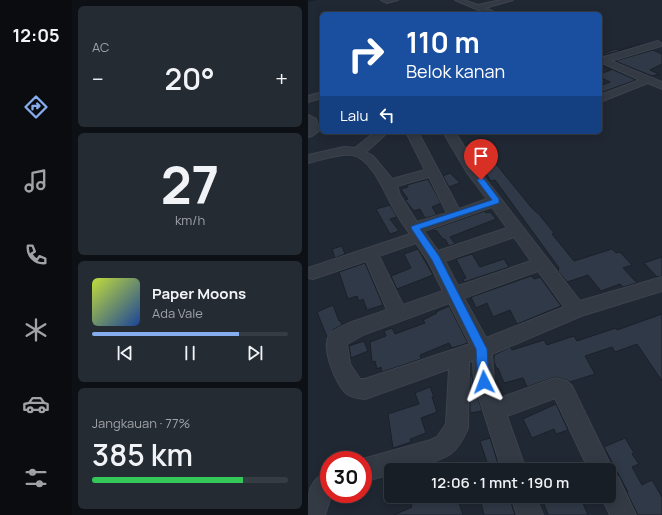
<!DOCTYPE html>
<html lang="id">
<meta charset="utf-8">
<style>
:root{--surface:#181e26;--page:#252b32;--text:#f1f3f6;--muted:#9fa2a7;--line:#363c43;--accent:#86aded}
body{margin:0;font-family:Manrope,sans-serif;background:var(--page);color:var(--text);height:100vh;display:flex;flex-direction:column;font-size:15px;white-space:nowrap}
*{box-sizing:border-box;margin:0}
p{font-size:13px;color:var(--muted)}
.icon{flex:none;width:22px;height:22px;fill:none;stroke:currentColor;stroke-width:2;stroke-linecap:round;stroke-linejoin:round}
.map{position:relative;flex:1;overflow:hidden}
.sheet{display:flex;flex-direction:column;gap:6px;padding:6px;background:#0d1015;width:236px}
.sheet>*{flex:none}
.top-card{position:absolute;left:12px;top:12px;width:282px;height:122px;border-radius:6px;box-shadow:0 2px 10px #0003,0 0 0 1px var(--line);background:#1a4fa0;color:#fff;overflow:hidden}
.speed{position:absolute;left:12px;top:451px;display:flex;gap:8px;font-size:20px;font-weight:700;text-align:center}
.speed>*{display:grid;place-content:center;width:52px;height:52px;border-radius:50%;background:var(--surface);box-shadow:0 2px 10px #0003,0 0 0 1px var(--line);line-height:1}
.speed .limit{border:6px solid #d22;background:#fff;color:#111}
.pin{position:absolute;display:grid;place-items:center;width:34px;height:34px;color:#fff;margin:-41px -17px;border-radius:50% 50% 50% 0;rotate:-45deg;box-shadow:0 0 4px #0007}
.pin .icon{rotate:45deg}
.me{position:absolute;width:44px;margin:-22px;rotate:357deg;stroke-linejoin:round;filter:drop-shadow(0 0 3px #0008)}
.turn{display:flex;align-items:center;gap:14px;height:84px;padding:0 20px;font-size:18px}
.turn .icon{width:52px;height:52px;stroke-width:2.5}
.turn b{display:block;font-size:28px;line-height:34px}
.then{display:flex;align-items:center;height:38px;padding:0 20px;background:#0003;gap:8px;font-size:15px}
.big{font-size:30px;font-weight:600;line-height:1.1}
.sheet .tile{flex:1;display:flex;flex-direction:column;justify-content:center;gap:6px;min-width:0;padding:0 14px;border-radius:6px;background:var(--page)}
.sheet .dial{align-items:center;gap:0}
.dial b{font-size:52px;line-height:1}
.song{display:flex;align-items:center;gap:12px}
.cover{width:48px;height:48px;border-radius:6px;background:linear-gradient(135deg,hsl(70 70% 55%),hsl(220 70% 35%))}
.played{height:4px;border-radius:2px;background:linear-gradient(90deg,var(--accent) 75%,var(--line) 75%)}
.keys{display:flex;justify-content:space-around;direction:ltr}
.heat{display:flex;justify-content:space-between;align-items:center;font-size:22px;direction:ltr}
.charge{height:6px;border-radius:3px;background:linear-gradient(90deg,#34c759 77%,var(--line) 0)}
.trip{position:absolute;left:76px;top:463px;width:232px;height:40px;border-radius:6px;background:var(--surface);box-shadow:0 2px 10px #0003,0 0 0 1px var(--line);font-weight:600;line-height:40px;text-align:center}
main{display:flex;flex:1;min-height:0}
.menu{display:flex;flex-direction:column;width:72px;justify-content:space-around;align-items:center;background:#0a0c0f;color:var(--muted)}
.menu .icon{width:28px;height:28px}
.menu .selected{color:var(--accent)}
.menu b{font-size:18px;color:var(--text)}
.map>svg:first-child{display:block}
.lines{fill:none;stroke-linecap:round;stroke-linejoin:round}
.stream{stroke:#15202f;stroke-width:1.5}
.building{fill:#303947;stroke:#1b212a}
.minor-casing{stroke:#3d434d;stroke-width:2}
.minor{fill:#333a44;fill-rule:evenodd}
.route{fill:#1a73e8;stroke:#114b97}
</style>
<main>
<nav class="menu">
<b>12:05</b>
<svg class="icon selected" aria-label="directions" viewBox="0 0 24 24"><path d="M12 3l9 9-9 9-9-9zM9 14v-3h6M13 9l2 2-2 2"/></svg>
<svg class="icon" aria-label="music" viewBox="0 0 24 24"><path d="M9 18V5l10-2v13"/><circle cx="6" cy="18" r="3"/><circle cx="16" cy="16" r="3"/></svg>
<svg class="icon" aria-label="phone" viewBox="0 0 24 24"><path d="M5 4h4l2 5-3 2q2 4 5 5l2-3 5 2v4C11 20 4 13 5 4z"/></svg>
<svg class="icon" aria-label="climate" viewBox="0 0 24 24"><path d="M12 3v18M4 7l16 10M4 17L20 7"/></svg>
<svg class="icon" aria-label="car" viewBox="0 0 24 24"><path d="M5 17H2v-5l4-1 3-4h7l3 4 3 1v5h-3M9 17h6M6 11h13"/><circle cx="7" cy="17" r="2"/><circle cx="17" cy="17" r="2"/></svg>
<svg class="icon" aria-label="filters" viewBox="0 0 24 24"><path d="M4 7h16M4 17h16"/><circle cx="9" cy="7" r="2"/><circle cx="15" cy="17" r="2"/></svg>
</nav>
<section class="sheet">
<div class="tile"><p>AC</p>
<div class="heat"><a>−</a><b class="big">20°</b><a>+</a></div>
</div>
<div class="tile dial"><b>27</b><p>km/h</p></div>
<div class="tile">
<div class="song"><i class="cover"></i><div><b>Paper Moons</b><p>Ada Vale</p></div></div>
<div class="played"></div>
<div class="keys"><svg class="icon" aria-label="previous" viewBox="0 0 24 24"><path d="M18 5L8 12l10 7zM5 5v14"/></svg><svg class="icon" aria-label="pause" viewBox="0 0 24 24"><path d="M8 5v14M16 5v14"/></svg><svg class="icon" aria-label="next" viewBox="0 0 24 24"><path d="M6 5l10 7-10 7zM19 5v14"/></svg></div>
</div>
<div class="tile"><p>Jangkauan · 77%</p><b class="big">385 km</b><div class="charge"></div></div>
</section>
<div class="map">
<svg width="354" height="515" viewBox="0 0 354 515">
<rect width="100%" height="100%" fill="#202833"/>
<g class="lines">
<path class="stream" d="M0 1 7 0"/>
</g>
<path class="building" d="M331 44 332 45 296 55H292L308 49 311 50Z
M345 50 354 54V64L342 70 351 74 344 76 307 61Z
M292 64 328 80 292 93V86L302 82 292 77V74L303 70Z
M184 159 223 207 229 213H230L246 233 244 234 266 261 304 249 308 253 312 252 324 265 315 268 329 283 315 287 312 284 293 291 280 275 259 282 250 271 251 268 187 180 183 181 177 172H179L172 162Z
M142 173 152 183 141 187 135 176Z
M120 179 133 203 124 207 129 215 117 218 112 209 106 211 97 200 100 199 93 189 100 187 99 185Z
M82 205 89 217 82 219 91 231 82 234 68 209Z
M177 211 178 213 182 212 188 219 142 237 147 244 141 246 137 239H135L128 230 127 231 125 229Z
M34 246 37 254 27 258 24 249Z
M110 249 125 275 89 289 83 276 103 268 96 254Z
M164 254 172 267 196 259 201 267 156 282 155 279 158 278 148 259Z
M354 257V276L349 277 336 263Z
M57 263 75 305 59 310 55 299 51 301 49 296 40 299 31 272Z
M223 276 226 279 232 277 253 306 209 324 202 310 185 317 179 303 168 308 163 297Z
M25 305 31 321 32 320 34 325 26 329 19 337 9 312Z
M141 306 160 343 144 348 141 343 112 355 113 359 74 372 73 367 69 369 67 361 64 362 62 342 78 336 76 331 84 328 87 334 117 323 115 320 129 313 128 312Z
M354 314V381L329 344 307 352 304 347 277 356 287 374 262 382 259 380 247 377 219 387 215 378 196 383 190 368 189 369 186 362V355L203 347 204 350 236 340 239 345 266 336 269 341 308 328 309 330Z
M56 341 60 351 43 358 41 346Z
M162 376H164L165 382 174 411 162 413Z
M122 387 126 397H124L129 412 113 418 118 433 102 439 103 442 85 448 80 414 111 404 107 393Z
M248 404 260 430 248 434 246 429 224 438 215 419Z
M182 438 192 470H182L178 459 172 441Z
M317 438 326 453 324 454 331 464 324 467 334 485 344 480 354 497V515H330L319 493 320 492 296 447Z
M101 496H149L155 515H86L104 507Z
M195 496H201L207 515H176L173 503Z
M233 496H272L280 515H240Z"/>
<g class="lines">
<defs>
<path id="minor" d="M73 0H90L79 3Z
M147 0H156L170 5 193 0H205L177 8 191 14H180Z
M350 41 354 44 353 46 303 61 354 82V89L340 83 292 102V95L332 80 292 62V56L296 57Z
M14 92V98L0 102V96Z
M0 115 8 119 12 130 4 136 0 137Z
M67 132H80L58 152 65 156 84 179 117 170 98 132H110L151 209 179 199 160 174 135 132H147L172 172 272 301 354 277V291L273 316 184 354 186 382 192 398 247 378 259 381 264 386 301 462 305 470 303 475 310 477 328 515H302L293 496H301V470H281L247 398 199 416 218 470H194L166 382 165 360 161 362 160 428C149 454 140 458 114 465 103 467 94 470 83 470V474L55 482V460H51L123 440 129 437 138 424 141 369 57 399C51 398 44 398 39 394 28 385 12 347 22 334 31 324 66 315 79 310L58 261 5 279 0 278V268L102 234C97 227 92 220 88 213 79 198 65 159 45 155 31 153 14 160 0 163V155L36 147 47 148ZM121 177 139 213 109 222 92 195 89 186ZM184 207 199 228 130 251 116 231ZM206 237 223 261 150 286 137 261ZM108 243 120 261 135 291 95 305 71 256ZM230 271 256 307 178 338 156 298ZM141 303 162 344 57 379H52L42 364 39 344 57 334Z
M21 471V494H27L22 499 17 515H0C0 493 0 480 21 471Z
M203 496H227L235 515H209Z"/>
</defs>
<use href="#minor" class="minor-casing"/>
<use href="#minor" class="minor"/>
</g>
<path class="route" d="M173 177 175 178 191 199V203L112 229 131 256 179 349 181 382 180 386 176 388 171 386 170 382 168 349 124 260 103 228 104 226 184 200 169 180Z"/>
</svg>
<div class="speed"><div class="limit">30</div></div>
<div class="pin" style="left:173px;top:180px;background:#d93025"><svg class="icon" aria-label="arrive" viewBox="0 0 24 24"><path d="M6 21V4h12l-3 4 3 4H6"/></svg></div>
<svg class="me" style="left:176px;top:382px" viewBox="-20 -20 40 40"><path d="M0-17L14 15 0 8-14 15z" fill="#1a73e8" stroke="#fff" stroke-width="4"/></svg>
<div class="trip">12:06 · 1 mnt · 190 m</div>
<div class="top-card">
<div class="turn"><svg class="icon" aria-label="right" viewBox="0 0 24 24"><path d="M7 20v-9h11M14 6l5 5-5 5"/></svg><div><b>110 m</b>Belok kanan</div></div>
<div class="then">Lalu<svg class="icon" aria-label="left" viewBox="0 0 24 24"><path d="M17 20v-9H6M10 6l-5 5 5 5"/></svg></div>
</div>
</div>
</main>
